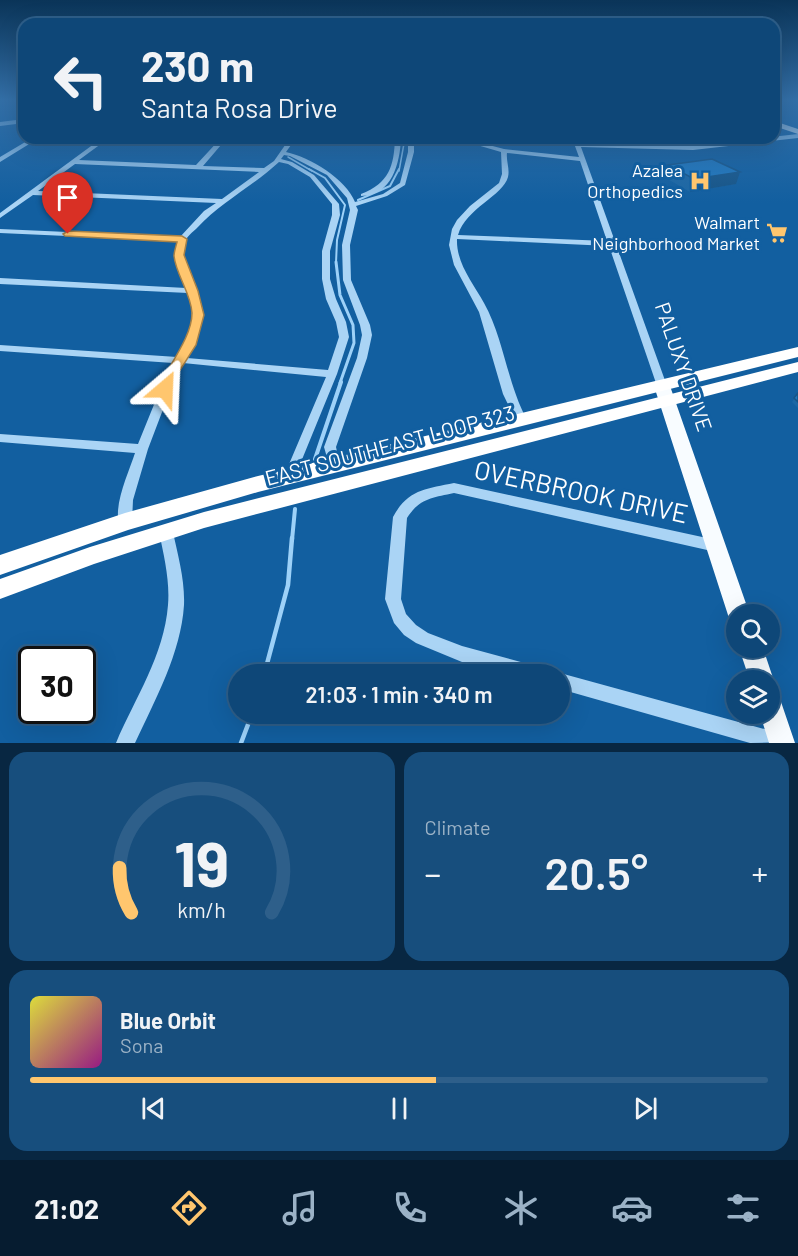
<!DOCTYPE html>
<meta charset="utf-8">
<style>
:root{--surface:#0e4778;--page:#174e7d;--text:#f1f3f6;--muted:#9bb2c6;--line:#2e5f8a;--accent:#ffc66e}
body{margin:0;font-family:Barlow,sans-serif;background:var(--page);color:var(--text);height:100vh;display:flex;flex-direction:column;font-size:22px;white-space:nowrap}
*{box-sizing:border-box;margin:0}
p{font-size:20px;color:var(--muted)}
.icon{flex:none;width:33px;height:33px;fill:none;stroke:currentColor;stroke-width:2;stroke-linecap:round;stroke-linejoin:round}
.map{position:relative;height:743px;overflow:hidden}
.sheet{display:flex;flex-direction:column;gap:9px;padding:9px;background:#082742;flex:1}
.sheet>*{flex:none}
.guide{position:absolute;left:18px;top:18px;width:762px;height:126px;border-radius:18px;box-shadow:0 6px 24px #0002,0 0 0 2px var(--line);background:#0e4778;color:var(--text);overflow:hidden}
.buttons{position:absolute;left:726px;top:604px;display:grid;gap:12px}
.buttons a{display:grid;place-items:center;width:54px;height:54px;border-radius:50%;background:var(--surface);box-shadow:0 6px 24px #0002,0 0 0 2px var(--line);font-size:30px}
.speed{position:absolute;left:18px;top:646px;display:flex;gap:12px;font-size:30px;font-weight:700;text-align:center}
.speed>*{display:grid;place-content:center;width:78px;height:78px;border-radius:50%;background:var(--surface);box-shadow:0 6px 24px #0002,0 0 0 2px var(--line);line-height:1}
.speed .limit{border:3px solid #111;border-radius:9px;background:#fff;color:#111}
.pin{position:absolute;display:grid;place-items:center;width:51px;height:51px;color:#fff;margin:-62px -26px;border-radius:50% 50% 50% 0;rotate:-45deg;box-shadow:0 0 6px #0007}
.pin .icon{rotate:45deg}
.me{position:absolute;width:66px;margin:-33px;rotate:26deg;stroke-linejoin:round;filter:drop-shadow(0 0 4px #0008)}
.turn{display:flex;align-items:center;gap:21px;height:126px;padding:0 24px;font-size:27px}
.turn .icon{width:78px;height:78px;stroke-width:2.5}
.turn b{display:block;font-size:42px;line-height:51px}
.big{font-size:45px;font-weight:600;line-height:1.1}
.sheet .widget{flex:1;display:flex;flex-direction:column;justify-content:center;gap:9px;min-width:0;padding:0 21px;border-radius:18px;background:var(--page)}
.sheet .dial{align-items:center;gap:0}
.dial svg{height:156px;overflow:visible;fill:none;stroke:var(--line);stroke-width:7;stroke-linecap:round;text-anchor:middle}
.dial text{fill:var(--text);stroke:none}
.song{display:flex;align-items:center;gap:18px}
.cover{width:72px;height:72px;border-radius:9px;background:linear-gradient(135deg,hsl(60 70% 55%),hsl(310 70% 35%))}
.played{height:6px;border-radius:3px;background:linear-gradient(90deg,var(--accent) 55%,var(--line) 55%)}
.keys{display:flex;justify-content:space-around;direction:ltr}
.heat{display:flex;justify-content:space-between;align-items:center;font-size:33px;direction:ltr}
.sheet .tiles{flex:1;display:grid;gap:9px;grid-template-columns:1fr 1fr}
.widget:last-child{grid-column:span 2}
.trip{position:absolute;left:228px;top:664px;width:342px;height:60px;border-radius:30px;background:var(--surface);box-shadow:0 6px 24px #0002,0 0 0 2px var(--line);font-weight:600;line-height:60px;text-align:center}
.menu{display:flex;height:96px;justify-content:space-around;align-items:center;background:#061c30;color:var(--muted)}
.menu .icon{width:42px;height:42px}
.menu .active{color:var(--accent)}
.menu b{font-size:27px;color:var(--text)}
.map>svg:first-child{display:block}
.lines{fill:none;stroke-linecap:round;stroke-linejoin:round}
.stream-far4{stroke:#9dd1f8;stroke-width:1.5}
.stream-far3{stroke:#9dd1f8;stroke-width:2}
.stream-far2{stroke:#9dd1f8;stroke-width:3}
.stream-far1{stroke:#9dd1f8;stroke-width:4}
.stream{stroke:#9dd1f8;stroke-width:4.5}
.minor{fill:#aad4f5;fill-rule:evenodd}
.major{fill:#f8fcff;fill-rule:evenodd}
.highway{fill:#fff;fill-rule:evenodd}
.wall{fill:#1c67a4}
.shaded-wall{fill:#165486}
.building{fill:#2078bf;stroke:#165486;stroke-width:1.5}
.route{fill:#ffc66e;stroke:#a68148;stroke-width:1.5}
.labels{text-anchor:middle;stroke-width:6;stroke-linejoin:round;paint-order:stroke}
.far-poi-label{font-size:18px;fill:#fff;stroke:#125fa0;text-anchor:end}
.street-label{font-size:21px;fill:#fff;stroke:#125fa0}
.near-street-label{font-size:26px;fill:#fff;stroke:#125fa0}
</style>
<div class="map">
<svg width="798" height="743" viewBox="0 0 798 743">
<rect width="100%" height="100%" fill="#125fa0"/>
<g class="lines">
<path class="stream-far4" d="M288 157 312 171
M399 171 405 138"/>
<path class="stream-far3" d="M309 169 325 178 345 205 337 240 336 263
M358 200 390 186 399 169"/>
<path class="stream-far2" d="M336 262 340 295 353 325 354 343 340 383"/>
<path class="stream-far1" d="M315 459 341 382
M292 540 295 509"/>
<path class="stream" d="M264 675 288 585 292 538
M241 743 252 714"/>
<path class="minor" d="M24 119V123L0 126V122Z
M798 134V138L693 150 581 147 667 386 666 388 662 389 657 386 609 246 457 239C456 263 473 283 484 303 504 339 507 383 527 420L525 423H517L503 394 479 312 454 265 449 245 452 229 457 220 470 206 499 183 502 174 501 152 453 138H462L504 149 579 157 572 138H578L580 143 693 146ZM507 153 580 161 607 241 458 235C466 208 503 196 508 177 510 169 506 161 507 153Z
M32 138H39L0 162V157Z
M102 138H109L79 160 196 165 221 138H227L203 166 264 168 274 161 290 138H296L286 152C310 157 346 179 355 202L383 194 400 183 408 152V138H414V152L405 185 387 196 356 206 358 210 350 245 351 280 370 325 372 335 367 358 336 447 340 465 338 468 334 470 330 468 324 447 357 358 362 335 360 325 343 280 342 245 350 210 347 198 327 175 290 156 284 155 281 159 292 162 314 175 339 204 340 215 330 251V279L336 299 346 322 349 337 337 374 294 479 290 481 286 479 284 476 326 377 183 363 178 370 148 449 133 500 132 522 130 526 125 527 120 526C112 507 129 472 135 453L0 442V434L138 444 168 370 173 363 0 351V345L177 357C190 337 196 316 188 293L0 284V278L186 288 175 255 178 241 0 233V229L180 237 204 211 216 203 33 195 0 218V213ZM279 162 288 164 310 177 332 204V215L322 251V279L326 299 336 322 339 337 328 370 187 358C209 324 202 306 189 272 185 262 181 253 185 242 187 236 193 232 197 228 221 202 253 186 279 162ZM75 164 259 172 222 199 38 191Z
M395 138H401C400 163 392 196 361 196V194C389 183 394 167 395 138Z
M454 483 716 540 721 542 723 546 721 550 716 552 454 493C432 498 420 498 407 518L401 599 406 614 416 625 428 633 462 646 539 667 545 669 547 675H509L462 662 416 643 404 635 394 623 385 599 393 517C408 489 426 489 454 483Z
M166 526 171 528 173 532C178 556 185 580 184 605 181 653 155 700 135 743H116C135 698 164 656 168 605 170 581 164 556 159 532L161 528Z
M560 673 779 733 785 736 788 742 750 743 560 689V675H554Z"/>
<path class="major" d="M774 121 798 129V134L774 126Z
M662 381 670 386 750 615H736V624L731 622 728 615 654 386Z
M739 648H763L774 681 771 689 770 681H750Z
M770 693 779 696 795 743H769L760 714H770Z"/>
<path class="highway" d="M798 347V357L258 492 128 530 0 575V555L125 513 258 476Z
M798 362V372L204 528 94 564 0 599V579L90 547 204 512Z"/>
</g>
<path class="wall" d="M668 165 736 184 690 192 664 177Z
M798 393V408L792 402Z"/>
<path class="shaded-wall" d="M774 99H783L781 103 774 104Z
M740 172 736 184 690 192 694 179Z"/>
<path class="building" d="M712 159 740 172 694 179 668 165Z
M798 393V402L794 398Z"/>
<linearGradient id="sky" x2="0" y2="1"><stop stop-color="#0a3458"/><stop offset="0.49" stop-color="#336fa7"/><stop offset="1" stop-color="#336fa7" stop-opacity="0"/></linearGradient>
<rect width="798" height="203" fill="url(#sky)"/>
<path class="route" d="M68 231 182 236 187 239 184 255 198 291 204 315 196 345 180 370 170 392H160L158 389C167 367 192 338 192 313 191 293 176 275 174 256 174 252 176 246 177 242L65 236 63 234Z"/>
<defs>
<symbol id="hospital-bare" viewBox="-9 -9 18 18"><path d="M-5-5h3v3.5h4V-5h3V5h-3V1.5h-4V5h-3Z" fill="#ffc66e" stroke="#125fa0" stroke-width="2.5" paint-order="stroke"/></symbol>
<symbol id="supermarket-bare" viewBox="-9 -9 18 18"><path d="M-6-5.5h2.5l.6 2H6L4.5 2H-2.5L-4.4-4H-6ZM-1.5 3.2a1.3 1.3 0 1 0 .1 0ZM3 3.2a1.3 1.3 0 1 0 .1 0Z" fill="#ffc66e" stroke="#125fa0" stroke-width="2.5" paint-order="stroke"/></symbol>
</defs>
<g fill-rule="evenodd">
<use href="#hospital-bare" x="685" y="166" width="30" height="30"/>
<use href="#supermarket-bare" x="762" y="218" width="30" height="30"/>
</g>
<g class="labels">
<g class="far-poi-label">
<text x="683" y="177">Azalea<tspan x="683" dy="21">Orthopedics</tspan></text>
<text x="760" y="229">Walmart<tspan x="760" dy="21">Neighborhood Market</tspan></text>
</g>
<g class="street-label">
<text transform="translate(683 367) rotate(71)" y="7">PALUXY DRIVE</text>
<text transform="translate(390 446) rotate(-15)" y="7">EAST SOUTHEAST LOOP 323</text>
</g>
<g class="near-street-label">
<text transform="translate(581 492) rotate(12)" y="9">OVERBROOK DRIVE</text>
</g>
</g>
</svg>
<div class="buttons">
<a><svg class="icon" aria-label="search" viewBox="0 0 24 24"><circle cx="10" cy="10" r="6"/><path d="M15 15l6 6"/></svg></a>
<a><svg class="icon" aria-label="layers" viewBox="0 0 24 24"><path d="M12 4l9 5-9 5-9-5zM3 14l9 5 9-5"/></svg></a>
</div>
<div class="speed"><div class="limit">30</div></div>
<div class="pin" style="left:68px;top:234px;background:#d93025"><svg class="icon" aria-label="arrive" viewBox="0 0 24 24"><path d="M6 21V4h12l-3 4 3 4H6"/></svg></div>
<svg class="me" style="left:165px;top:389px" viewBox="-20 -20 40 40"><path d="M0-17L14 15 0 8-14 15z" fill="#ffc66e" stroke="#fff" stroke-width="4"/></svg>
<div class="trip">21:03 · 1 min · 340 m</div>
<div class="guide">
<div class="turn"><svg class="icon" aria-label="left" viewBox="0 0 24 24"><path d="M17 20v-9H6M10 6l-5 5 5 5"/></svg><div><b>230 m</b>Santa Rosa Drive</div></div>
</div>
</div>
<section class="sheet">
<div class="tiles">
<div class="widget dial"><svg viewBox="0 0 100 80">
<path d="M14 69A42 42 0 1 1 86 69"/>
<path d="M14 69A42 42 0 0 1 8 46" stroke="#ffc66e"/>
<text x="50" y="56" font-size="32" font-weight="700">19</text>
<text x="50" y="72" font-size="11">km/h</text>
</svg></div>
<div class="widget"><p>Climate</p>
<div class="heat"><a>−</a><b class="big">20.5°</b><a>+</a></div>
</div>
<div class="widget">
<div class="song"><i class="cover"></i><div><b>Blue Orbit</b><p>Sona</p></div></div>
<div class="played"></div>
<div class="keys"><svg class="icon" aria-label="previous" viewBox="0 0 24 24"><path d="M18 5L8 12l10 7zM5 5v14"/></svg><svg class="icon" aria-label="pause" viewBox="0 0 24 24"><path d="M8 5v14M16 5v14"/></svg><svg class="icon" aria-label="next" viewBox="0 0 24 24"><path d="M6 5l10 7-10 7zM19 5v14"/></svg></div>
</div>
</div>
</section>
<nav class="menu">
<b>21:02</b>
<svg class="icon active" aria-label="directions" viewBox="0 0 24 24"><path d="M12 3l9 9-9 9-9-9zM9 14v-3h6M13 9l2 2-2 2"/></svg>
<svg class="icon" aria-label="music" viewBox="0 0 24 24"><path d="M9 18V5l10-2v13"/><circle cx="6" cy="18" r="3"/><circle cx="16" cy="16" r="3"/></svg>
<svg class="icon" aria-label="phone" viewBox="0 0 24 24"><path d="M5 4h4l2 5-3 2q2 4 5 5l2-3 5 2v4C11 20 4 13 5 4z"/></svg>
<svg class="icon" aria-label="climate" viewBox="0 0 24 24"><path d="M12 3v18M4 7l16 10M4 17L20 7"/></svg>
<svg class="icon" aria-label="car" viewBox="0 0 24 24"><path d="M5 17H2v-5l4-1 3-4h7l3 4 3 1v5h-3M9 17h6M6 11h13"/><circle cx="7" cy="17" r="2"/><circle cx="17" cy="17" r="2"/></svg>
<svg class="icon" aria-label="filters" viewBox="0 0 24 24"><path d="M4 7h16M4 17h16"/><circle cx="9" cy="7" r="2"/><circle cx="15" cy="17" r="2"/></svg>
</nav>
